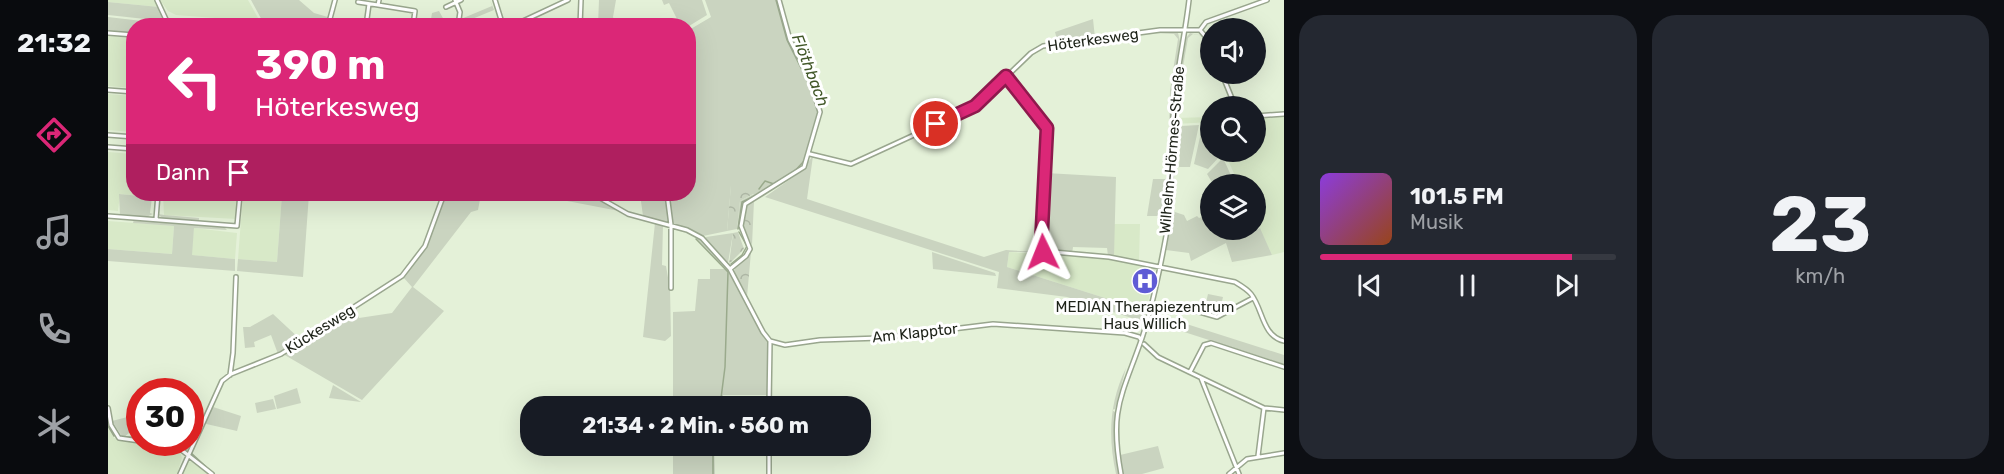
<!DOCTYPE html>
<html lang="de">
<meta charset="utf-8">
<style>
:root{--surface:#171b24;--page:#242831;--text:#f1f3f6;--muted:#9ea1a6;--line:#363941;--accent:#db2777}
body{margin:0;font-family:Rubik,sans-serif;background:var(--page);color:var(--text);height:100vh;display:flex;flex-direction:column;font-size:22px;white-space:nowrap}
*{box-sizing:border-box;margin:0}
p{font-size:20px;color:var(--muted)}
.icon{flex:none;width:33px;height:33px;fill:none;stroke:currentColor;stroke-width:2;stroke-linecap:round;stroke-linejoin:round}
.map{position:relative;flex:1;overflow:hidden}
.drawer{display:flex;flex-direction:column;gap:15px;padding:15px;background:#0d0f14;width:720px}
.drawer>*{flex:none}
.banner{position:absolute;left:18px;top:18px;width:570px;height:183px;border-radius:24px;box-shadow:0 6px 24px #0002;background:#db2777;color:#fff;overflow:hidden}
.fabs{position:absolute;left:1092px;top:18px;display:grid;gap:12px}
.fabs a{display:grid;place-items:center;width:66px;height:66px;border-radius:50%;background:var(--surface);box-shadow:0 6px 24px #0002;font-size:30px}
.speed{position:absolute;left:18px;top:378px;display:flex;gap:12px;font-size:30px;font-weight:700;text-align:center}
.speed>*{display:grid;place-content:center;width:78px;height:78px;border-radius:50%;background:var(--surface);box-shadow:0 6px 24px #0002;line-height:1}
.speed .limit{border:9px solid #d22;background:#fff;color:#111}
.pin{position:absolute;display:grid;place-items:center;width:51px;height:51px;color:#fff;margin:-26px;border:3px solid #fff;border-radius:50%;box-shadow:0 2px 6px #0007}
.me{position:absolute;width:66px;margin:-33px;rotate:358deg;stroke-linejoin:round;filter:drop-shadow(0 0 4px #0008)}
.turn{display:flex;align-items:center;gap:21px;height:126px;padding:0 30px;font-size:27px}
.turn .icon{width:78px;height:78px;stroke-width:2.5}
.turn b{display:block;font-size:42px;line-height:51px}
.then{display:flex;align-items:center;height:57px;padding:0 30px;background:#0003;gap:12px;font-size:22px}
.drawer .widget{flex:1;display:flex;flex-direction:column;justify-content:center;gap:9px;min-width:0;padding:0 21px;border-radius:24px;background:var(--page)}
.drawer .dial{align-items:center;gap:0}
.dial b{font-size:78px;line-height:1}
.song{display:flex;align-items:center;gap:18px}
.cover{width:72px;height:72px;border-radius:9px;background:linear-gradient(135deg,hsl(270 70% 55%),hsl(20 70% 35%))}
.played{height:6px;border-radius:3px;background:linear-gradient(90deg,var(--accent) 85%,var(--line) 85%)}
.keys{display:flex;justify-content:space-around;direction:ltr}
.drawer .tiles{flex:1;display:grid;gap:15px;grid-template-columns:repeat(2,1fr)}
.trip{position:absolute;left:412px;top:396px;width:351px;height:60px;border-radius:24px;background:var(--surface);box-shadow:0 6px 24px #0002;font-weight:700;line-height:60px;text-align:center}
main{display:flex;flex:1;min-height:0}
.menu{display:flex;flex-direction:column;width:108px;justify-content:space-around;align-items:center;background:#090b0e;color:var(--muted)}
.menu .icon{width:42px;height:42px}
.menu .active{color:var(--accent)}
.menu b{font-size:27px;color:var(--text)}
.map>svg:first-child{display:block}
.built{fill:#d8e9c8}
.green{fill:#cad4c0}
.forest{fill:url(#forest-crowns)}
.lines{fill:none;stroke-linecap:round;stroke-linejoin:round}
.stream{stroke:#9aaa8c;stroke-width:1.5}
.minor-casing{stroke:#99a68e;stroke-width:6}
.minor{stroke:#fff;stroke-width:3}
.route-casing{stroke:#8e194d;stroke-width:15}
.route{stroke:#db2777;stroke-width:10}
.labels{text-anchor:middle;stroke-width:6;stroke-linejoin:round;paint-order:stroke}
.street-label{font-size:15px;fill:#1e2319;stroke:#fff}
.poi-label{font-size:15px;fill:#1e2319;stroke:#fff}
.water-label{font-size:16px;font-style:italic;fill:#415728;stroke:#fff}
</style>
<main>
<nav class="menu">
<b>21:32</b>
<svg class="icon active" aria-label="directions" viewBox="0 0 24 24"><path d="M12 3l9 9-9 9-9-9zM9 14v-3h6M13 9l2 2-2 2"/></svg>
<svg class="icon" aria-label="music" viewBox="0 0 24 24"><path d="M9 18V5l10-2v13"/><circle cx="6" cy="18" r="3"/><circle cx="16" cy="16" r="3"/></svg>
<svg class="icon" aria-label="phone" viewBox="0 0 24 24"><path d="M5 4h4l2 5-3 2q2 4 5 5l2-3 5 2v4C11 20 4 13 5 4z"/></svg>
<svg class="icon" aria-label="climate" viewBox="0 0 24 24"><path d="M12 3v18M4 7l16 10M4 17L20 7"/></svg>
</nav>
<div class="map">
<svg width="1176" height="474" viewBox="0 0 1176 474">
<defs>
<pattern id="forest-crowns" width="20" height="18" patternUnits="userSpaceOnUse" patternTransform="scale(1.5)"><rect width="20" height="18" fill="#cad4c0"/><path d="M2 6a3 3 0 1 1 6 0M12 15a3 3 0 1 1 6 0" fill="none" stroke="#adb6a4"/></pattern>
</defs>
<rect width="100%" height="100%" fill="#e4f1d8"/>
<path class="built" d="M0 0H46L51 7 0 2Z
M52 0H140L154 25 120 19 68 15 60 11Z
M0 36 25 38V88L0 86Z
M0 94 25 96V132L0 130Z
M1176 116V252L1164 255 1148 220V184H1131L1116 152H1148V118Z
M1102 117V122L1068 124V118Z
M0 152 25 154 26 194H45L44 197 12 194 10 211 0 210Z
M55 194H130L128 219 56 215Z
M135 194H174L169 262 130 259Z
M0 221 66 226 64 254 0 249Z
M1006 224H1032L1031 261 1006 257Z
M86 228 129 233 127 259 83 255Z
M901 252 995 258 1048 267 1038 311 899 267Z
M0 428 6 438 71 449 74 458 69 474H0Z
M86 461 100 474H74L79 462Z"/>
<path class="green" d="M143 0H191L206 13 220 17 215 25H175L171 19 156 24Z
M382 0 389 17 386 10 352 24 353 19 384 6Z
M491 0H508L505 17 508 25H490Z
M554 0H594L599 15 581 26 572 25 561 3 556 5Z
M597 0H670L681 40 705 89 712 116 695 166 635 203 631 229H629L632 201 646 194 623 186 619 231 595 236 565 224 560 194H580L581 30 603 17Z
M0 2 51 7 56 21 0 15Z
M331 11 336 20H349L348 25H322L324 13Z
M0 17 51 23V25L26 26 25 33 0 31Z
M62 18 139 25 72 23H66Z
M985 19 987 38 950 43 947 32Z
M1067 32 1070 33 1072 41C1063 100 1065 159 1056 216H1039L1045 179H1060L1062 90 1070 39 1066 34 1045 33Z
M1082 33 1095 36 1085 34 1080 38 1069 102 1066 180 1067 110 1078 38Z
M1091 125 1082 167H1071L1073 126Z
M1094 128 1102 132V152H1112L1113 155 1100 169 1086 164Z
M705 156 699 199 876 257 898 250 930 252H901L899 267 1038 311 1036 322 959 297 889 288 891 272 657 197 691 173Z
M1115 158 1127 184H1105L1099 174Z
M938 173 1008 177 1006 257 1000 256 999 248 965 247 964 254 934 250Z
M11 194 44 197 42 213 45 214 38 217 12 215Z
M174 194H201L195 277 129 271 130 259 169 262Z
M338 194H373L370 210 363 212 305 287 336 311 254 400 175 354 248 307 251 318 284 313 304 287 295 277 319 243Z
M458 194H483L511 211 454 200Z
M532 194H557L561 221 559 223 535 216Z
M1064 211 1076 215 1079 221 1089 216 1091 218 1096 216 1098 220 1102 218V230H1128L1132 236 1152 228 1164 255 1124 262 1118 243 1083 261 1081 253 1058 250Z
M50 214 56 215 91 218V221L54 218Z
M26 219 115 226 119 230 86 228 84 255 127 259V271L0 261V249L64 254 66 226 25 223Z
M547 223 555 225 554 265 558 266 562 289 563 336 557 341 535 337Z
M625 233 620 263 598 240V237Z
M588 235 619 266 660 342V395H615L614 406H565V312L587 311 590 279H602V269H617L588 239Z
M824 252 887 273 888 276 825 269Z
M1100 294 1115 297 1111 314 1108 316 1096 311Z
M1044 313 1176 355V364L1042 321Z
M165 314 193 340 170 354 163 335 146 342 147 347 137 348 135 327H142Z
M1030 354 1011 412 1012 455 1050 446 1056 468 1034 474H1015C1006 430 1012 395 1030 354Z
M1018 368 1007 409 1004 410 1007 412V451L1011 474H1008C1000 437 1001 403 1018 368Z
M225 385 253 402 221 398Z
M189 388 193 403 169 409 166 396Z
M165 399 168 409 149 413 147 403Z
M102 406 133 416 129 431 94 423Z
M31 414V434L21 433 15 438 4 421Z
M565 446H606L607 474H565Z"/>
<path class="forest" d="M623 185 647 193 632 201 629 229 619 231Z
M646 201 644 245 634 225 639 206Z
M630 232 636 249 621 264 625 233Z
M643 252 639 297 626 272 627 267Z"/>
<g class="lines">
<path class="stream" d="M668 0 679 40 703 88
M700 148 707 124
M685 173 696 161
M651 189 657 181 666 184 670 181
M630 229 634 202 649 195
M588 239 620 272 617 367 612 406
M623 264 634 255 639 246 631 232
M0 426 6 436
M19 437 32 438
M63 442 79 449
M605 446V474
M82 452 106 474"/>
<defs>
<path id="minor" d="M49 0 61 26
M271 0 270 5 307 11 305 26
M347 0 352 12 350 26
M387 0 395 26
M250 2 270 5
M338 7 353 0
M395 25 415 21 460 0
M220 26 227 0
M258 26 261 4
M472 26 473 0
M1092 30 1098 22 1159 0
M0 33 26 35
M1114 74 1127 106
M898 76 940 129 934 251 1001 257 1127 282C1132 285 1139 289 1143 294 1155 309 1154 336 1176 341
M0 90 26 92
M1148 116 1176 114
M0 135 26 137
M0 147 26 149
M702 154 743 164 867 107 923 53 935 46 1052 30H1092L1102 42
M408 194 421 196V194
M485 194 520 214 579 230 594 238 622 269 655 332 662 341 677 345 712 340 772 338 885 324 1017 333 1031 337 1033 340
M559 194 563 225V288
M0 216 129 226 132 194
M48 219 50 194
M622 269 638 256 642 249 633 226 637 204 696 167 712 112 700 74 682 40 671 0
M1078 308 1109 317 1145 298
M1036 344 1050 357 1156 408 1176 410
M1082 372 1096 345 1103 343 1176 367
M122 375 125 353 128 277
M1093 378 1131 474
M661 406 662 341
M0 408 3 425 11 438 32 441
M46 442 71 448 104 474
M1150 456 1156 408
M72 474 114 381 123 374 173 354 294 276 317 246 336 194
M661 474V446
M1013 474C1001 409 1014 396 1034 338 1045 305 1052 269 1058 236 1065 192 1062 148 1066 104 1069 69 1077 35 1081 0
M1121 474 1139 459 1176 453"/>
</defs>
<use href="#minor" class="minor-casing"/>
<use href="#minor" class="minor"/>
</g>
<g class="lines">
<defs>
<path id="route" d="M828 124 867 106 898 76 939 128 933 247 935 252"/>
</defs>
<use href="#route" class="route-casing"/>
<use href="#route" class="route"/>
</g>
<defs>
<symbol id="hospital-disc" viewBox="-11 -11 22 22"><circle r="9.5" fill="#5f5cd5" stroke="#fff"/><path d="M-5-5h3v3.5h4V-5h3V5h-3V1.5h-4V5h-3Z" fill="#fff"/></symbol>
</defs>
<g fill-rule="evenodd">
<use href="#hospital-disc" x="1022" y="266" width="30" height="30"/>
</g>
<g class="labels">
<g class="street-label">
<text transform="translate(985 40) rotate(-8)" y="5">Höterkesweg</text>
<text transform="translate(1064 150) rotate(-85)" y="5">Wilhelm-Hörmes-Straße</text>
<text transform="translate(212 329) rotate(-32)" y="5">Kückesweg</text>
<text transform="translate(807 333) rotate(-6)" y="5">Am Klapptor</text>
</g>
<g class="poi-label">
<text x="1037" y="312">MEDIAN Therapiezentrum<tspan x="1037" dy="17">Haus Willich</tspan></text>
</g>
<g class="water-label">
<text transform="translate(703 70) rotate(69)" y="6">Flöthbach</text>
</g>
</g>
</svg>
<div class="fabs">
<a><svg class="icon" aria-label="sound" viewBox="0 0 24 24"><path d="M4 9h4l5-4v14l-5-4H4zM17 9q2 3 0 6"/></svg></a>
<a><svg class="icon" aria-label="search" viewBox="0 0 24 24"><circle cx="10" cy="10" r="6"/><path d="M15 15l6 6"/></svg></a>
<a><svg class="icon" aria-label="layers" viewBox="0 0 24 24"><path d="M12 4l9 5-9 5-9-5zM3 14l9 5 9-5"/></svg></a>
</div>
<div class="speed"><div class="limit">30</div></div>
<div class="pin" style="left:828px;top:124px;background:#d93025"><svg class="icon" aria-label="arrive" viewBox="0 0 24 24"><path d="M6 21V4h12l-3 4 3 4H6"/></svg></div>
<svg class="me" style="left:935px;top:252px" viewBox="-20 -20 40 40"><path d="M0-17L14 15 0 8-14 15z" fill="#db2777" stroke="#fff" stroke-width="4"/></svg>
<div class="trip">21:34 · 2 Min. · 560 m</div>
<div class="banner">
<div class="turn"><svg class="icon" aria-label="left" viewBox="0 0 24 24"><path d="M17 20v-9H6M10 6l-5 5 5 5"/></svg><div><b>390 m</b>Höterkesweg</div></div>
<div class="then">Dann<svg class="icon" aria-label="arrive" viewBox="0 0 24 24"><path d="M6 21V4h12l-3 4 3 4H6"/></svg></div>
</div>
</div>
<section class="drawer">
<div class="tiles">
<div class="widget">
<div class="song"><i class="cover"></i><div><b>101.5 FM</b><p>Musik</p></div></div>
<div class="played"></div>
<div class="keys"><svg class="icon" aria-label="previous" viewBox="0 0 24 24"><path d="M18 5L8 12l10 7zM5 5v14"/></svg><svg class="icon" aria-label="pause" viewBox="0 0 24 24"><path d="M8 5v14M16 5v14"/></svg><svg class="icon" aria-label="next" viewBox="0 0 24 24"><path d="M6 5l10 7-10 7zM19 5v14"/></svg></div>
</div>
<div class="widget dial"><b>23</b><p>km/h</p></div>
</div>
</section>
</main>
